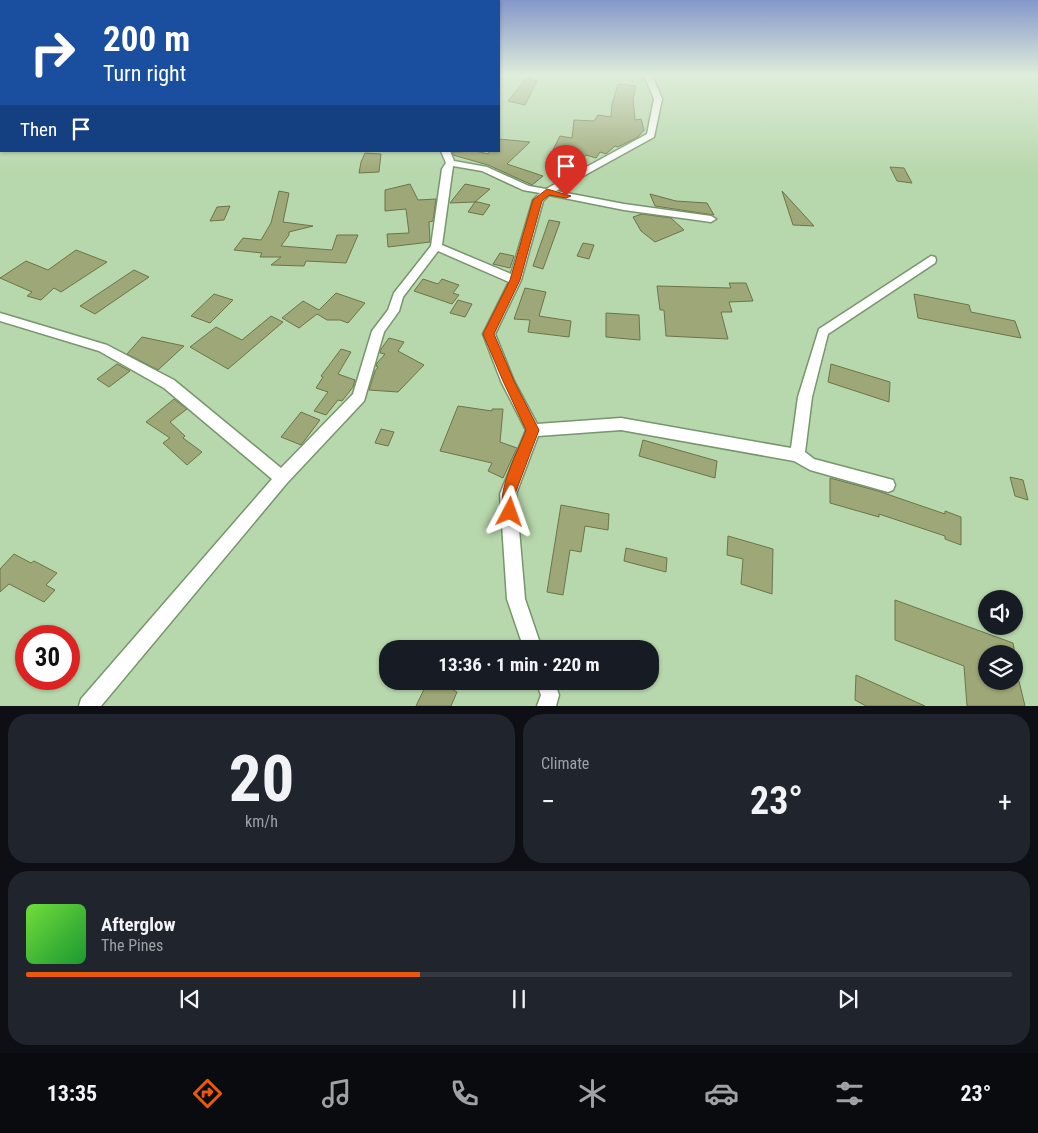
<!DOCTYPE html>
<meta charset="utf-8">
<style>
:root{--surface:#171b24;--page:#20242c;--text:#f1f3f6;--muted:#9ea1a6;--line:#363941;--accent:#ea580c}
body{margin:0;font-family:"Roboto Condensed",sans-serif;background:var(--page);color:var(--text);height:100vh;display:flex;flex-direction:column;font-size:19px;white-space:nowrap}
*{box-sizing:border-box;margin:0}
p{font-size:16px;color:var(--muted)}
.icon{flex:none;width:28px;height:28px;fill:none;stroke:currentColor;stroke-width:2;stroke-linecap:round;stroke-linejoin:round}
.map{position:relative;height:706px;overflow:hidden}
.details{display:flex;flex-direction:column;gap:8px;padding:8px;background:#0d0f14;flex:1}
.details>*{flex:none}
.hud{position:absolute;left:0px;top:0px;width:500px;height:152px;box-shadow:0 1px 4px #0004;background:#1a4fa0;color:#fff;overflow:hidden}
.fabs{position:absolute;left:978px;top:590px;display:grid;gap:10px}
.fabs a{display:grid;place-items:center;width:45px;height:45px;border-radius:50%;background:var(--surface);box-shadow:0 1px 4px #0004;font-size:25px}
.speed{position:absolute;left:15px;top:625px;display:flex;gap:10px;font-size:25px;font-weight:700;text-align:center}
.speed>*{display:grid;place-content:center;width:65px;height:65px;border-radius:50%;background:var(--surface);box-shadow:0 1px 4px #0004;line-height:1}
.speed .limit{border:8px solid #d22;background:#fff;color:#111}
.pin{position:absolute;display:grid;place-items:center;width:42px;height:42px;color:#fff;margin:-51px -21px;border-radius:50% 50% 50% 0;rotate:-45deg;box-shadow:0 0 5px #0007}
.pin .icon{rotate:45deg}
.me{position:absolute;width:55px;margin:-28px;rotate:4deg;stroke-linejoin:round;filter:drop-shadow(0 0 4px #0008)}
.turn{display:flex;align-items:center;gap:18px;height:105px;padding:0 20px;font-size:22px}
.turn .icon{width:65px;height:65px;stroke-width:2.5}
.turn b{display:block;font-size:35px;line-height:42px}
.then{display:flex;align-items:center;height:48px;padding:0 20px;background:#0003;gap:10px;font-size:19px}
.big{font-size:38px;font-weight:700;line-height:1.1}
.details .card{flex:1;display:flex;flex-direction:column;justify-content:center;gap:8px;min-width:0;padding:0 18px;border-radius:20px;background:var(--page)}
.details .dial{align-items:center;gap:0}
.dial b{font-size:65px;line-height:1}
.song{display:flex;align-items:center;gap:15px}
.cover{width:60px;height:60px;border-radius:8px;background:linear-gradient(135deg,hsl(100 70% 55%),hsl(130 70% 35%))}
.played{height:5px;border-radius:2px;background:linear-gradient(90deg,var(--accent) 40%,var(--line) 40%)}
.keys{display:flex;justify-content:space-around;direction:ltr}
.heat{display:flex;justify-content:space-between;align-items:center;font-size:28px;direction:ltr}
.details .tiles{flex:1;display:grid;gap:8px;grid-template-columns:1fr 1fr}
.card:last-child{grid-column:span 2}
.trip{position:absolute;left:379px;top:640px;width:280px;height:50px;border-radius:20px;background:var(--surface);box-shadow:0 1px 4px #0004;font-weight:700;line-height:50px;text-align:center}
.dock{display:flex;height:80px;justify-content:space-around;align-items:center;background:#090b0e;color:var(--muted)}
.dock .icon{width:35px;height:35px}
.dock .current{color:var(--accent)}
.dock b{font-size:22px;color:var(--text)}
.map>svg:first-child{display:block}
.building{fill:#9da777;stroke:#6c7547}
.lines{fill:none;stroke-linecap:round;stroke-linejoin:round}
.minor-casing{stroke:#78956d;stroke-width:3}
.minor{fill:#fff;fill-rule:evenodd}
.route{fill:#ea580c;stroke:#983908}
</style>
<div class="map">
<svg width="1038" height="706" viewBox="0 0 1038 706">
<rect width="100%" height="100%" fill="#b7d7ac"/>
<path class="building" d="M526 79 537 81 525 105 508 101Z
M618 84 636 86 633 99 635 120 641 119 644 130 638 137 618 147 615 146 606 154 600 152 596 158 586 155 566 176 549 171 567 151 553 150 560 136 572 138 574 120 594 121 598 115 611 117 612 104Z
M499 139 530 142 507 164 543 176 532 185 530 184 488 165 453 155 452 152 476 151 488 154 490 151H499Z
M365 153 381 154 379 172 359 173 361 162Z
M890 167 904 168 912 183 897 181Z
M410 184 418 200 436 199 433 221 429 222 430 242 388 247 387 234 409 233 406 209 385 211V190Z
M465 184 490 189 475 202 450 203Z
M279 191 289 193 283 222 313 226 289 232V235L281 246 332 250 337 235H358L346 263 306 261 304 266 271 265 281 257H260L262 253 234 250 243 238 261 240 271 223Z
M782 191 814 226 793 225Z
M650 194 676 201 707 203 714 215 655 206Z
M475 202H478L490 205 483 215 468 212Z
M230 206 224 220 210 221 217 207Z
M642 214 671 218 684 230 655 242 641 231 633 217Z
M549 220 560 222 543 269 533 266Z
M583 243 594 245 589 259 577 256Z
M76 250 107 262 61 292 54 288 41 300 27 296 32 292 0 278 26 261 48 270Z
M500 253 514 256 510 268 493 264Z
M134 270 149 277 95 314 80 306Z
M423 279 438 284 442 279 459 285 453 293 459 295 452 304 414 291Z
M729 283H746L753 301 729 302 732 312H721L728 339 666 336 664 310H660L657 286 731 288Z
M525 288 546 292 539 316 571 321 569 337 528 332 530 320 514 319Z
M336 293 365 303 348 323 340 320H327L317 314 299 328 282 318 303 301 319 310Z
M214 294 233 300 210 323 191 316Z
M914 294 969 305 971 312 1015 321 1021 338 918 318Z
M458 300 472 304 465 317 450 313Z
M606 313 639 315 640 340 606 337Z
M271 316 283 322 228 369 190 347 216 327 242 340Z
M142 337 184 346 158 370 127 354Z
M389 338 404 342 398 351 424 365 398 392 369 390 375 371 378 367 376 366 377 363 385 354 380 353 381 349Z
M341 349 351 352 338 374 355 380 353 387 342 401 338 400 326 415 314 411 328 392 316 388 323 377 321 376Z
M117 364 130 371 109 387 97 379Z
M831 364 890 382 889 402 828 382Z
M174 399 187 409 170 422 185 436 183 438 202 452 187 465 163 443 170 438 146 422Z
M458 406 492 411V409H503L500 442 517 448 503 478 488 471 492 463 440 451Z
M301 412 320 420 301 445 281 437Z
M381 429 394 432 388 446 375 443Z
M643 440 717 461 715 478 639 456Z
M1010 477 1023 480 1028 500 1015 496Z
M830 478 878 491 945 514V511L961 517V545L945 539V536L879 514V517L830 503Z
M561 505 609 514 608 530 585 526 581 552 570 550 563 595 547 592Z
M728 536 773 549 772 594 741 584 743 559 727 555Z
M626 548 667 558 666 572 624 561Z
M14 554 31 563 34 561 57 573 46 585 55 590 44 602 9 584 0 592V569Z
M895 600 1013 643 1015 654H986V681H1019L1025 706H967L964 666 895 640Z
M856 675 925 706H866L855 700Z
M428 681H436L457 692 451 706H416Z"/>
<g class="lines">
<defs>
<path id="minor" d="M644 75H652L662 99 654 137 556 191 624 204 711 216 716 219 711 222 624 210 549 195 543 201 521 280 495 334 514 381 537 424 621 418 791 448 798 397 819 329 931 256 935 257 936 260 935 263 828 334 812 397 805 452 814 459 893 480 895 485 893 490 888 492 810 470 794 461 621 430 538 436 516 494 525 599 542 649H524L507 599 500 494 526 430 501 381 483 334 509 282 438 251 403 297 399 311 384 332 364 401 287 483 101 706H79L81 699 272 479 164 388 99 351 0 321V313L107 345 174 380 281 468 353 394 372 331 388 310 394 293 431 246 442 169 446 163 441 151H450L454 161 487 167 529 186 546 189 647 134 654 99ZM453 166 482 171 523 190 540 193 533 200 511 274 442 245Z
M536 681H554L559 695 556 706H537L541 695Z"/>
</defs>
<use href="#minor" class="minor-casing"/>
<use href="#minor" class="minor"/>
</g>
<linearGradient id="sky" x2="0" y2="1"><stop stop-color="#8597ca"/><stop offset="0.43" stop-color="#dfedda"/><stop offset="1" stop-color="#dfedda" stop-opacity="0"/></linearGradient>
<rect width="1038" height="174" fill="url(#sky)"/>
<path class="route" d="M547 189 571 196 566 198 549 195 542 201 520 280 494 334 514 381 539 430 515 494 517 512 514 516 510 518 505 516C494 493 518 452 526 430L503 381 483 334 510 280 533 200Z"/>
</svg>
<div class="fabs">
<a><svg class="icon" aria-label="sound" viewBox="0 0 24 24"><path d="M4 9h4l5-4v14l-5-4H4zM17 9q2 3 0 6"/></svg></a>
<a><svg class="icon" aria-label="layers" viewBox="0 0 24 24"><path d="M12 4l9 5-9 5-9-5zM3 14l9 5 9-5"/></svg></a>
</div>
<div class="speed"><div class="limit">30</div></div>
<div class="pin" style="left:566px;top:196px;background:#d93025"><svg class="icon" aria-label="arrive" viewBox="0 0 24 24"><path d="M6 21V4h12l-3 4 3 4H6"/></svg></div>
<svg class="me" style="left:510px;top:512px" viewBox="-20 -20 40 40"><path d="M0-17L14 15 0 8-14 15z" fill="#ea580c" stroke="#fff" stroke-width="4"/></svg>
<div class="trip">13:36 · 1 min · 220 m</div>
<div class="hud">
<div class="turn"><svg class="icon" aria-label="right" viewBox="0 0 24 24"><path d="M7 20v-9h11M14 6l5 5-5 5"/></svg><div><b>200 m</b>Turn right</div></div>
<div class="then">Then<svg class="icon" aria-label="arrive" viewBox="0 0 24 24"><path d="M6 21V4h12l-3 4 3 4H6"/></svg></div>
</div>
</div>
<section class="details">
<div class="tiles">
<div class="card dial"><b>20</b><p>km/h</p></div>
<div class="card"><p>Climate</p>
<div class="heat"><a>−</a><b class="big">23°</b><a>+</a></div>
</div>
<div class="card">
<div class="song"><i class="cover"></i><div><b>Afterglow</b><p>The Pines</p></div></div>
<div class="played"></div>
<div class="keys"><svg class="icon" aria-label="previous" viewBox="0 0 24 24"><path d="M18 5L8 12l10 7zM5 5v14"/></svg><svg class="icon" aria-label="pause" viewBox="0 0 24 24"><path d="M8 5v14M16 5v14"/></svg><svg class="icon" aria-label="next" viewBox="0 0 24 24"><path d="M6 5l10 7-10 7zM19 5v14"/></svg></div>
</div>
</div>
</section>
<nav class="dock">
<b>13:35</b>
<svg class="icon current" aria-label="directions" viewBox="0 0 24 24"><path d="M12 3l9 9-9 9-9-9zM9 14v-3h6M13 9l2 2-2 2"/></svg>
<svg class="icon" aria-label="music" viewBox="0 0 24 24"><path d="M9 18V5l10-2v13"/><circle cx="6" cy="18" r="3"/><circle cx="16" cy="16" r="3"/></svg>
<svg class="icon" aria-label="phone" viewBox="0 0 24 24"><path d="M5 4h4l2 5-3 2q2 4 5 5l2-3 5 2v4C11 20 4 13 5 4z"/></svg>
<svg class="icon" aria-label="climate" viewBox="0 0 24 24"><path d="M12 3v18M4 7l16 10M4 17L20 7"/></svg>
<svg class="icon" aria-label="car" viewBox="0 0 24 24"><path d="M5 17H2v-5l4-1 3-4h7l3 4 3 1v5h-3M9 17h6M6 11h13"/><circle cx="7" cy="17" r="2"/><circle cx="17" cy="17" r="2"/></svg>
<svg class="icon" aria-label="filters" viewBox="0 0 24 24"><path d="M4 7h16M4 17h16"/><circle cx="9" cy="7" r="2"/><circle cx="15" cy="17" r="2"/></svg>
<b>23°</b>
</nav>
